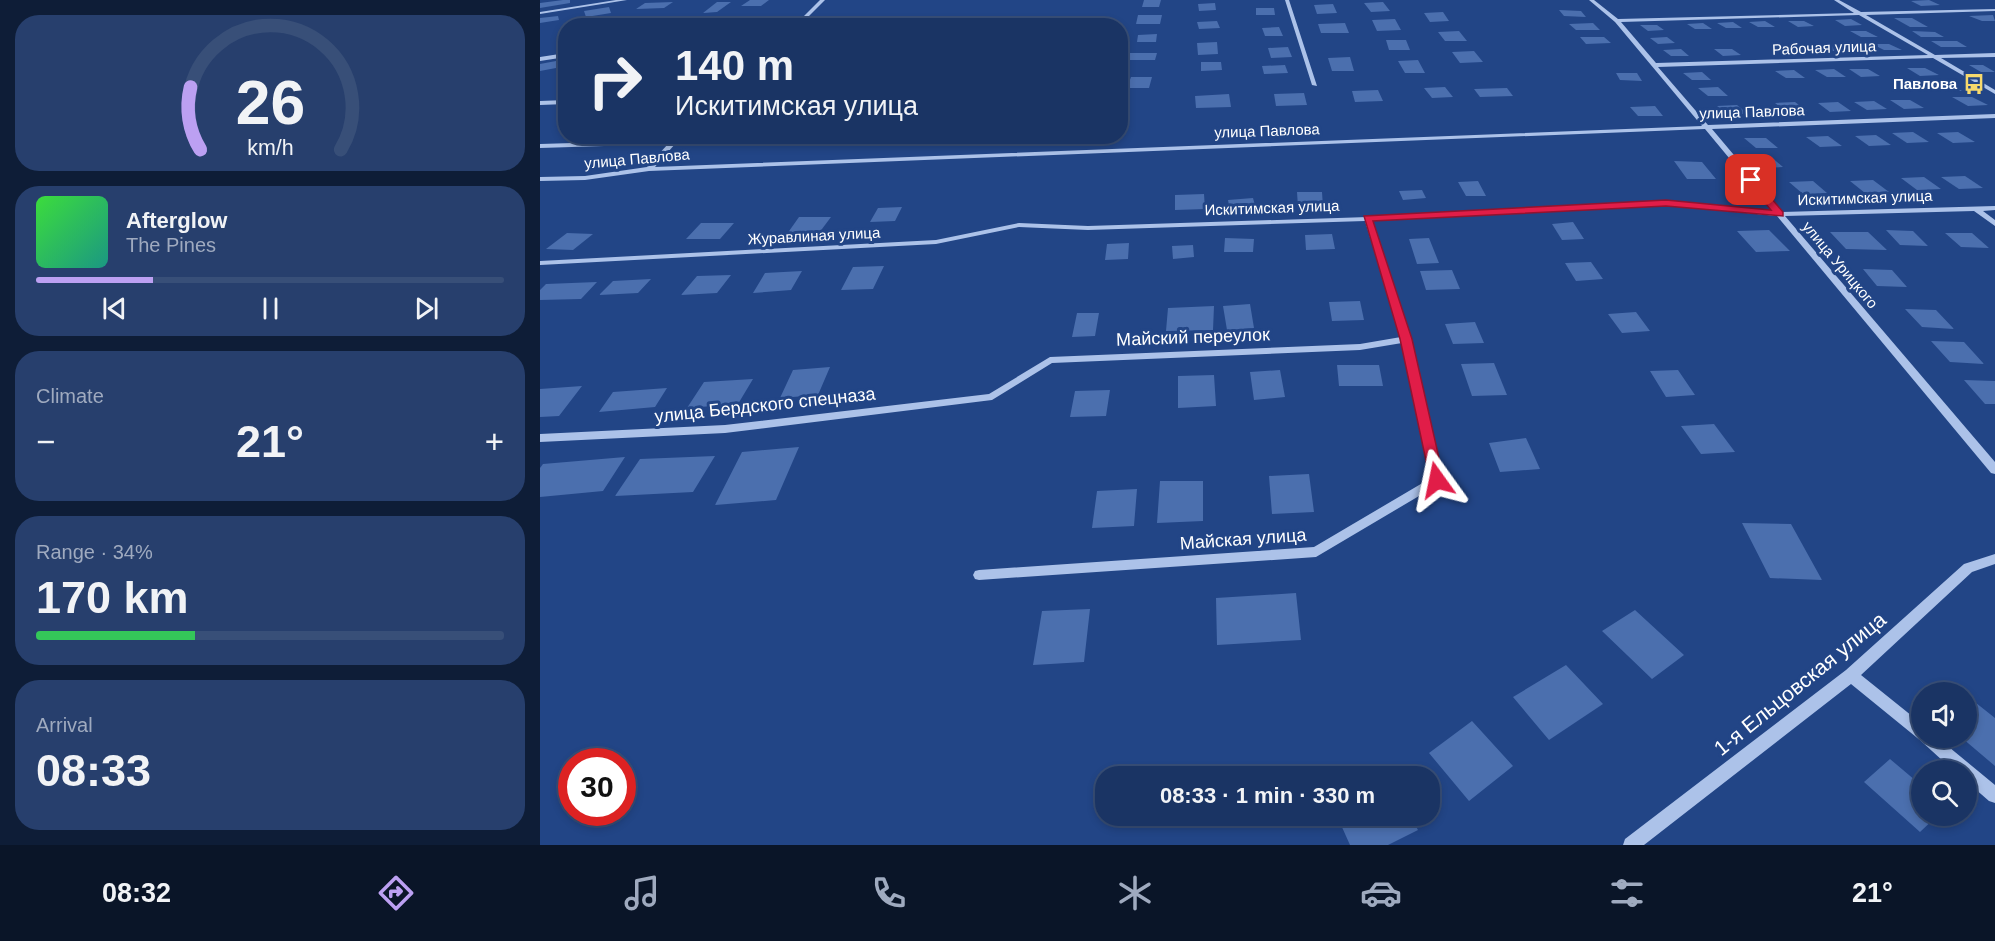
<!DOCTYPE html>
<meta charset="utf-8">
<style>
:root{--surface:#1a3464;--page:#273f6d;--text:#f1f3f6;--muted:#9faabf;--line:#384f78;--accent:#bca0f2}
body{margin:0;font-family:Helvetica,sans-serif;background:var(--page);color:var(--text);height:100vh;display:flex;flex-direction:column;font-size:22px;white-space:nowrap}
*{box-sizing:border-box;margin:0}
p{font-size:20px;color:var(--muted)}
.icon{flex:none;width:33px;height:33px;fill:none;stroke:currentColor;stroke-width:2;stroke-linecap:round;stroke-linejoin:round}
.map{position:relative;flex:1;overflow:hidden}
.details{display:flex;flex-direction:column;gap:15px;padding:15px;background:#0e1d37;width:540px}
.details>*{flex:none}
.top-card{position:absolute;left:18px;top:18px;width:570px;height:126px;border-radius:24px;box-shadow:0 3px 9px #0003,0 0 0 2px var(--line);background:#1a3464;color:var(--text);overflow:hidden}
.buttons{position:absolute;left:1371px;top:682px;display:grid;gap:12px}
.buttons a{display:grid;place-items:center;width:66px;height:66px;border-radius:50%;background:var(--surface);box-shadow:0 3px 9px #0003,0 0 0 2px var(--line);font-size:30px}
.speed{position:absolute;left:18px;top:748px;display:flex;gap:12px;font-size:30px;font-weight:700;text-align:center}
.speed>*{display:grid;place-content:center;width:78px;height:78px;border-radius:50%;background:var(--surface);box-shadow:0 3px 9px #0003,0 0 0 2px var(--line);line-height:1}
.speed .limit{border:9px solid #d22;background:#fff;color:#111}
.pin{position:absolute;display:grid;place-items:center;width:51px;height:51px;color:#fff;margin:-26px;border-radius:12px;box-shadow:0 3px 9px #0006}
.me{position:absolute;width:66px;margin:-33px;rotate:348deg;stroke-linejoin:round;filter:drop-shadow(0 0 4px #0008)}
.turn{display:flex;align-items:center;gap:21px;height:126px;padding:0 18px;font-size:27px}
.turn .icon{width:78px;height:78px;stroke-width:2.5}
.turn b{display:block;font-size:42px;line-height:51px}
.big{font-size:45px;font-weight:800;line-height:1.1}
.details .tile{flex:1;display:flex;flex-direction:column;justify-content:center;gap:9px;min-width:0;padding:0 21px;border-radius:24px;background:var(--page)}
.details .dial{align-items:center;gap:0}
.dial svg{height:156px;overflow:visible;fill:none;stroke:var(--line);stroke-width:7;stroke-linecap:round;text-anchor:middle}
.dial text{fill:var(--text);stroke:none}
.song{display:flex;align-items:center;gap:18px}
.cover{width:72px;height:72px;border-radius:9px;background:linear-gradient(135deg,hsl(120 70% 55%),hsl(170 70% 35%))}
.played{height:6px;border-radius:3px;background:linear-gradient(90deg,var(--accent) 25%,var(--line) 25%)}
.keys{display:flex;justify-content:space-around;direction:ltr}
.heat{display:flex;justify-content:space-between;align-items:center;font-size:33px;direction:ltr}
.charge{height:9px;border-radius:4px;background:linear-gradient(90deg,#34c759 34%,var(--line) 0)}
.trip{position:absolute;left:555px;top:766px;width:345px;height:60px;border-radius:24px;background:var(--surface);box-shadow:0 3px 9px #0003,0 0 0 2px var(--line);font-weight:800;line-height:60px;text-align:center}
.menu{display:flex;height:96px;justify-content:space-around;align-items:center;background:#0a1528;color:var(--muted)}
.menu .icon{width:42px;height:42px}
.menu .active{color:var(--accent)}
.menu b{font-size:27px;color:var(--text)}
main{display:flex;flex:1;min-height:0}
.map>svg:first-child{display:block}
.building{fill:#4b6fae}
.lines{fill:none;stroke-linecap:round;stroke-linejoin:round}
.minor{fill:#acc2e9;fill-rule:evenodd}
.route{fill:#e11d48;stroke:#92132f;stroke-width:1.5}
.labels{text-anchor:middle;stroke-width:6;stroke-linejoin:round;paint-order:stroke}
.far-street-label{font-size:15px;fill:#fff;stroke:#224586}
.far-poi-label{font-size:15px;font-weight:bold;fill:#fff;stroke:#224586;text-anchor:end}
.street-label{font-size:18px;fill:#fff;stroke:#224586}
.near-street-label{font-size:21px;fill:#fff;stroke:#224586}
</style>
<main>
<section class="details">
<div class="tile dial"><svg viewBox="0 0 100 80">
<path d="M14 69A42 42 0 1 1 86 69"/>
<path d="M14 69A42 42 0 0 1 9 37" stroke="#bca0f2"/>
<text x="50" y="56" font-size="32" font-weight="700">26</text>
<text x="50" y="72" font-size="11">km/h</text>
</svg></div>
<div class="tile">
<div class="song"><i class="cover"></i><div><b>Afterglow</b><p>The Pines</p></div></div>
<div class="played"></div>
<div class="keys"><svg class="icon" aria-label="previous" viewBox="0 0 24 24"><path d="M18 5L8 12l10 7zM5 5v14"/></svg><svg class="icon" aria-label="pause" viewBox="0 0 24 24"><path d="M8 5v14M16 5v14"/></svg><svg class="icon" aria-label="next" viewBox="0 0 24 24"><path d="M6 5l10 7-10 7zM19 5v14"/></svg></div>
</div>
<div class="tile"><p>Climate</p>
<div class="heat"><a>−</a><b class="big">21°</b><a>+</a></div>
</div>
<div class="tile"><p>Range · 34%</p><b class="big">170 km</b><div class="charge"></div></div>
<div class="tile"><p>Arrival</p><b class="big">08:33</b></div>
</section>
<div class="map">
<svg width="1455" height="845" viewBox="0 0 1455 845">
<rect width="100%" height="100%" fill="#224586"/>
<path class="building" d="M23 0H30V3L0 8V3Z
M210 0H229L221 6H201Z
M604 0H621L619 7H602Z
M1389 0 1400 5 1381 6 1371 1Z
M133 2 124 8 96 9 105 3Z
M177 2H191L177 12 163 13Z
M843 2 850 11 831 12 824 3Z
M675 3 676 10 659 11 658 4Z
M793 4 797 13 777 14 774 5Z
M69 7 71 13 46 17 44 11Z
M716 8H734L735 15H716Z
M1019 10 1041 11 1046 17 1024 16Z
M903 12 909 21 890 22 884 13Z
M598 15H622L620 24H596Z
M1453 15 1455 21H1442L1429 16Z
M18 16 19 20 0 23V18Z
M1354 18H1372L1388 27H1370Z
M855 19 861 30 837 31 832 20Z
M1311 19 1322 25 1305 26 1295 20Z
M677 21 680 28 659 29 657 22Z
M1225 21 1235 27H1218L1209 22Z
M1248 21H1264L1274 26 1258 27Z
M1193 22 1202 28H1186L1177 23Z
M805 23 809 33H781L778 24Z
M1053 23 1060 30H1036L1029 24Z
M1163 23 1172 29H1155L1147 24Z
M1100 25H1117L1124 30 1108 31Z
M739 27 743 36H725L722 28Z
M919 31 927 41H905L898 32Z
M1310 31H1326L1338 37H1321Z
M1372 31 1395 32 1404 37H1381Z
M617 34 616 42H597L598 35Z
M1040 37H1064L1071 43 1046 44Z
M1127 37 1135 43 1118 44 1110 38Z
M846 40H866L870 50H849Z
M1391 41H1417L1427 47H1401Z
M677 42 678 54 658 55 657 43Z
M1293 44 1304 51H1287L1276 45Z
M1332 44H1349L1362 50H1344Z
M1259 46 1270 53 1252 54 1242 47Z
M748 47 752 57 731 58 728 48Z
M1141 49 1149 56H1131L1123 50Z
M1174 49H1192L1201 55 1183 56Z
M934 51 943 62 920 63 912 52Z
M589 53H617L615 60H586Z
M810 57 814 71H792L788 58Z
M878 60 885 73H865L858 61Z
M16 61V68L0 71V64Z
M661 62H681L682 70 661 71Z
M745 65 748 73 724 74 722 66Z
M1429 65H1443L1455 72H1441Z
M1367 68H1385L1399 75 1380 76Z
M1294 69 1306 77H1287L1275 70Z
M1309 69H1328L1340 76 1321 77Z
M1254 70 1265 78H1246L1235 71Z
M1162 72 1171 80H1152L1143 73Z
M1076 73H1097L1102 81 1080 80Z
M591 77H612L609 88H587Z
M1389 83H1408L1422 91H1403Z
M905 87 913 97 892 98 884 88Z
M1178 87 1188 96H1168L1158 88Z
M967 88 973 96 940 97 934 89Z
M838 90 843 101 815 102 812 91Z
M764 93 767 105 736 106 734 94Z
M689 94 691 107 656 108 655 96Z
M1412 97H1432L1448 105 1428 106Z
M1350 100H1370L1384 108 1364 109Z
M1334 101 1347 109 1327 110 1314 102Z
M1255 102 1267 111 1246 112 1235 103Z
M1298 102 1311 111 1290 112 1278 103Z
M1197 105 1208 114H1188L1177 106Z
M1115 106 1123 116H1098L1090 107Z
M1373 132 1389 142 1367 143 1352 133Z
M1418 132 1435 142 1413 143 1397 133Z
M1336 135 1351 145 1329 146 1315 136Z
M1288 136 1302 146 1280 147 1266 137Z
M1204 138H1226L1238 148H1216Z
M1230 156 1243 167 1220 168 1207 157Z
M1134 161 1162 162 1176 179H1147Z
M1425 176 1443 188 1419 189 1401 177Z
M1384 177 1401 189 1377 190 1361 178Z
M1333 180 1349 192 1325 193 1310 181Z
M938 181 946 196H926L918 182Z
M1273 181 1287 193 1263 194 1249 182Z
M882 190 886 198 863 200 859 191Z
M757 192H782L783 207H758Z
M664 194 665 209 635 210V195Z
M713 198 716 209 690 211 688 200Z
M362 207 355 221 330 222 338 208Z
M259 217H291L279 233 247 234Z
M1033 222 1044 239 1022 240 1012 224Z
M161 223H194L180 239H146Z
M1229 230 1250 251 1216 252 1197 231Z
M1346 230 1373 231 1388 246 1360 245Z
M1290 232H1328L1347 250 1306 249Z
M27 233 53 234 33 250 6 249Z
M1405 233H1432L1449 248 1421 247Z
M792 234 795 249 766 250 765 235Z
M685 238 714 239 713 252H684Z
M889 238 899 263 877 264 869 239Z
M589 243 588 259 565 260 567 244Z
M653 245 654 257 633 259 632 246Z
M1051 262 1063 279 1036 281 1025 263Z
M344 266 333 289 301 290 313 267Z
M1323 269 1352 270 1367 287 1337 286Z
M912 270 920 289 886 290 880 271Z
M262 271 251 290 213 293 225 273Z
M191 275 177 293 141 295 157 276Z
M111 279 98 293 59 295 73 281Z
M57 282 41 299 0 300V290L6 284Z
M820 301 824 320 792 321 789 302Z
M710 304 714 328 687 330 683 306Z
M674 306 673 330 626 331 628 308Z
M1365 309 1396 310 1414 329 1382 327Z
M1096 312 1110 331 1082 333 1068 314Z
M537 313H559L555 336 532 337Z
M935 322 944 343 913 344 905 324Z
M1391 341 1424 342 1444 364 1410 362Z
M954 363 967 395 932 396 921 364Z
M797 365H839L843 386H799Z
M290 367 278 395 240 398 253 370Z
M740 370 745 397 714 400 710 372Z
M1138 370 1155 395 1126 397 1110 371Z
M674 375 676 406 638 408V376Z
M213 379 198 404 147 408 164 382Z
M1424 380 1455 381V404H1445Z
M42 386 19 416 0 417V389Z
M127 388 115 407 59 412 73 392Z
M570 390 566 416 530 417 535 391Z
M1174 424 1195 452 1161 454 1141 426Z
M986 438 1000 469 960 472 949 443Z
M259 447 236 500 175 505 202 452Z
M175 456 153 492 75 496 100 459Z
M85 457 63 491 0 497V468L3 464Z
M769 474 774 512 732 514 729 476Z
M620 481H663V521L617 523Z
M597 489 594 526 552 528 557 491Z
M1202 523 1251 524 1282 580 1230 578Z
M756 593 761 640 677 645 676 598Z
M550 609 544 662 493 665 502 611Z
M1095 610 1144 655 1112 679 1062 631Z
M1026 665 1063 704 1009 740 973 697Z
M1426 695 1455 718V766L1422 738H1426Z
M932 721 973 766 929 801 889 753Z
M1350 759 1382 786V816H1397L1380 832 1324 782Z
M797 816H870L878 830 848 845H810Z"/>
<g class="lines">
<path class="minor" d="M76 0H87L0 14V12Z
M280 0H285L259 26H254Z
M745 0H749L777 86 772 85Z
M1049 0H1054L1078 19 1314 13 1294 0H1299L1321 12 1455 9V11L1326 15 1395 55 1455 53V57L1401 58 1455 90V94L1393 58 1118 67 1168 125 1455 114V118L1172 129 1242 212 1455 206V210L1443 211 1455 220V226L1434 211 1245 216 1455 462V474L1451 473 1237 216 1126 205 832 221 871 339 903 480 901 483 776 557 439 580 435 579 433 575 435 571 439 570 774 547 891 478 862 343 820 350 512 363 452 400 185 433 0 442V434L185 425 449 394 510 357 820 344 861 337 825 221 548 230 479 227 396 244 0 265V261L396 240 479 223 548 226 828 217 1126 201 1233 211 1165 129 109 171 45 180 0 181V177L45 176 107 167 128 144 0 148V144L132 140 135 136H142L115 167 1162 126 1075 22ZM1319 15 1388 55 1116 63 1081 22Z
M26 53V57L0 61V57Z
M26 100V104L0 105V101Z
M1455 554V564L1432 572 1321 675 1382 724V738H1398L1455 785V803L1449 801 1426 781V771H1414L1381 741 1311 684 1104 845H1083L1085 839 1306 670 1424 564Z"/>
</g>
<path class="route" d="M1208 178H1214L1243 212V216L1126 206 833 221 872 339 904 480 897 485 891 484 860 339 824 216 1126 200 1231 210 1208 182Z"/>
<defs>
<symbol id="bus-bare" viewBox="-9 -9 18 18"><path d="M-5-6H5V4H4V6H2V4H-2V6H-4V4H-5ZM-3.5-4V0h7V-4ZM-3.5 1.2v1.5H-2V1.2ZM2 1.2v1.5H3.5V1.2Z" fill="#f6d96d" stroke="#224586" stroke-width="2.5" paint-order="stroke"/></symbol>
</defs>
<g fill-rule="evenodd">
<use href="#bus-bare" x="1419" y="69" width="30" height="30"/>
</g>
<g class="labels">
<g class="far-street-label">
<text transform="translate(1284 48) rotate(-2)" y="5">Рабочая улица</text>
<text transform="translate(1212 112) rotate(-2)" y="5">улица Павлова</text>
<text transform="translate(727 131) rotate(-2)" y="5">улица Павлова</text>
<text transform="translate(97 159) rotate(-5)" y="5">улица Павлова</text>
<text transform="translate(1325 198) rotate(-2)" y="5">Искитимская улица</text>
<text transform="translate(732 208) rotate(-2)" y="5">Искитимская улица</text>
<text transform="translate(274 236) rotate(-3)" y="5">Журавлиная улица</text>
<text transform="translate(1300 265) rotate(50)" y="5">улица Урицкого</text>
</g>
<g class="far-poi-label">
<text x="1417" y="89">Павлова</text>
</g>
<g class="street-label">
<text transform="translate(653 337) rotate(-2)" y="6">Майский переулок</text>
<text transform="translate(225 405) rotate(-6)" y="6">улица Бердского спецназа</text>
<text transform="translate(703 539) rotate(-4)" y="6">Майская улица</text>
</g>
<g class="near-street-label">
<text transform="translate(1260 684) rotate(-39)" y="7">1-я Ельцовская улица</text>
</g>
</g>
</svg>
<div class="buttons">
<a><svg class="icon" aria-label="sound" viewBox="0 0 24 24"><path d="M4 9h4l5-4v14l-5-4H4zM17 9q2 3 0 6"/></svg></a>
<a><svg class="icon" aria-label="search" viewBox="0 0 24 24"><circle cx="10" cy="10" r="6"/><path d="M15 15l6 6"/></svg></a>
</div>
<div class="speed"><div class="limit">30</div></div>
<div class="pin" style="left:1211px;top:180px;background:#d93025"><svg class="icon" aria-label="arrive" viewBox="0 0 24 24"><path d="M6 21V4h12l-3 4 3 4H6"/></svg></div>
<svg class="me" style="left:897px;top:480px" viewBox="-20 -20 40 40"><path d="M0-17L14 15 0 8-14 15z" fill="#e11d48" stroke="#fff" stroke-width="4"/></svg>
<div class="trip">08:33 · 1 min · 330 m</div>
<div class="top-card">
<div class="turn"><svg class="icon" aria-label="right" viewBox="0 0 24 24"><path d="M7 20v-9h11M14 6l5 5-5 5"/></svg><div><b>140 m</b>Искитимская улица</div></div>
</div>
</div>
</main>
<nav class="menu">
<b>08:32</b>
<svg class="icon active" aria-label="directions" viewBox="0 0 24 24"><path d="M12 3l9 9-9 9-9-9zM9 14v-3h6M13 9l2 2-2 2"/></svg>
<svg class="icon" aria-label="music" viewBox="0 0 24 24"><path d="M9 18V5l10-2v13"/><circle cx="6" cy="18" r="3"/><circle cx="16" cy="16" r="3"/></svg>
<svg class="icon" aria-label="phone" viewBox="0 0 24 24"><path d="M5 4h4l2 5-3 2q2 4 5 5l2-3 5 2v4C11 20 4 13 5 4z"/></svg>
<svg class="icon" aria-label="climate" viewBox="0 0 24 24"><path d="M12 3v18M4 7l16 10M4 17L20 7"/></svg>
<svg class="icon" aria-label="car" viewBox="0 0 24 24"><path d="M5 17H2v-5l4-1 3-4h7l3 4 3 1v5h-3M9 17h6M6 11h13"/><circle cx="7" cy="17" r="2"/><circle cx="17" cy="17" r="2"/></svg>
<svg class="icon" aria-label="filters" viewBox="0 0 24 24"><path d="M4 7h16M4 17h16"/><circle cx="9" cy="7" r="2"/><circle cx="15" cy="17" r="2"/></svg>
<b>21°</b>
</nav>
